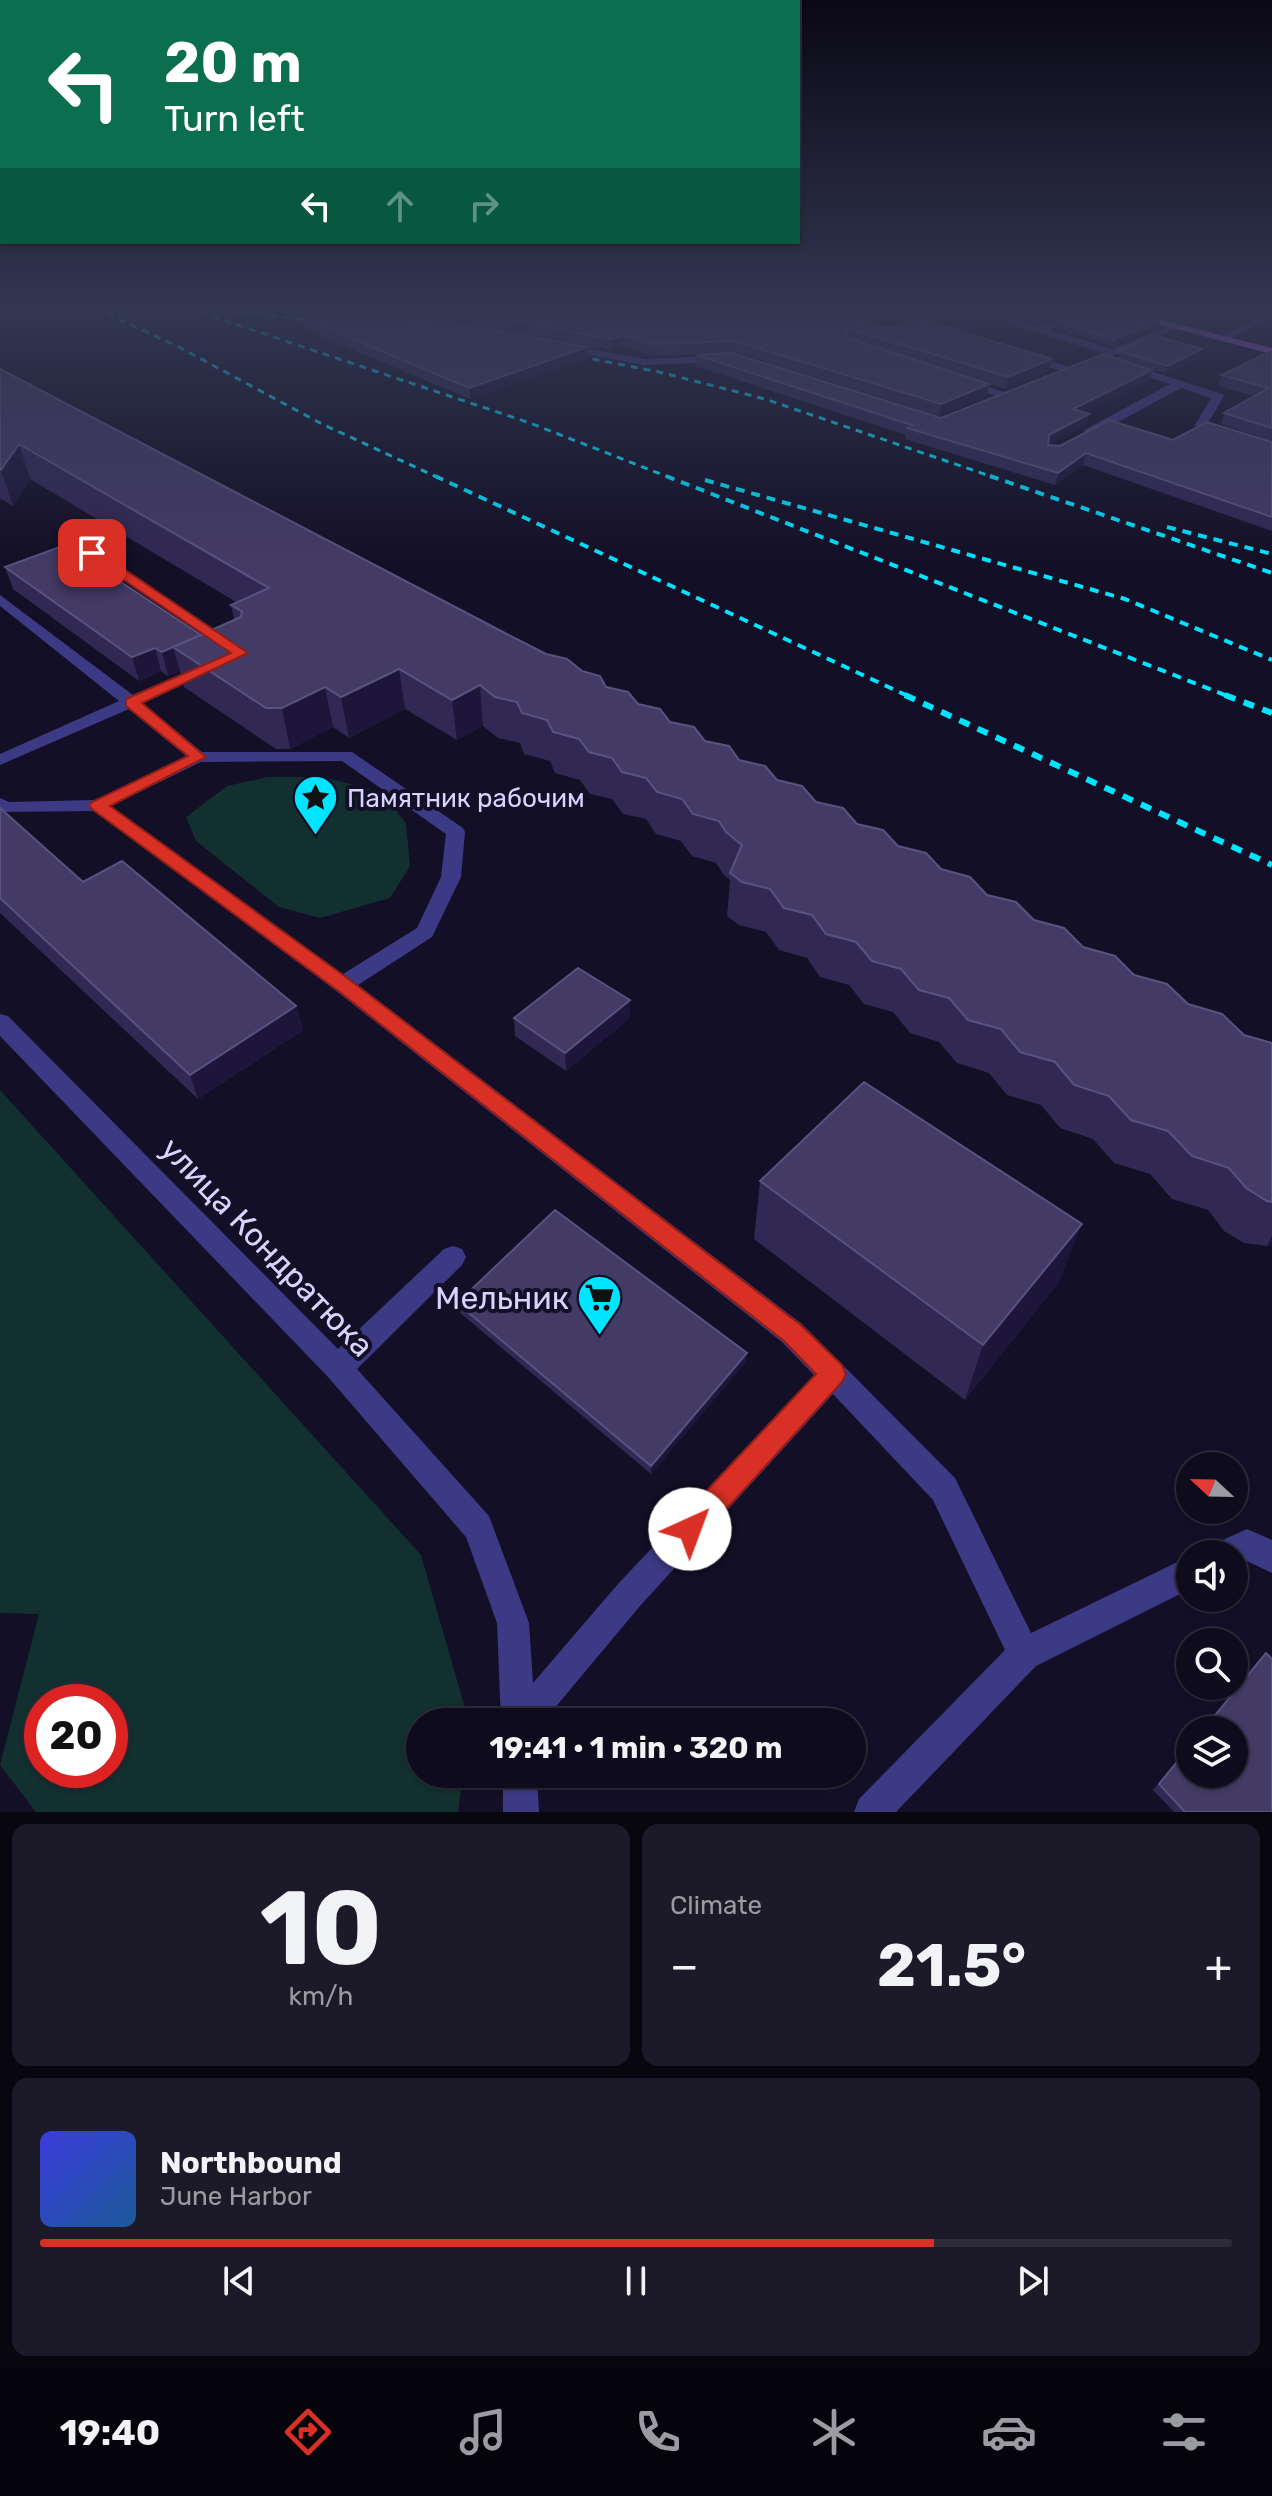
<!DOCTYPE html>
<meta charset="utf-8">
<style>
:root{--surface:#0e0b1c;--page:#1c1929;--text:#f1f3f6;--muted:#9b9ba3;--line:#2e2b3b;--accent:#d93025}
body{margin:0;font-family:Rubik,sans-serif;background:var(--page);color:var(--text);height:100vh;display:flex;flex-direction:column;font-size:30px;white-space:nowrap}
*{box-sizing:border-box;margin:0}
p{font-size:26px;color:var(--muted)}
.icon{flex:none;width:44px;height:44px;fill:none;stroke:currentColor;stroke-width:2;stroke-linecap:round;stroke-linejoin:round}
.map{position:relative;height:1812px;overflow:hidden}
.sheet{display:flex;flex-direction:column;gap:12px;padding:12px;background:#08060f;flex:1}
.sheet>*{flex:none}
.top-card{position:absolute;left:0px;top:0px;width:800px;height:244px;box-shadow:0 2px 6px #0004,0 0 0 2px var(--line);background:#0b6e4f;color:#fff;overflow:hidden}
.needle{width:52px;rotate:292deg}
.fabs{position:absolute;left:1176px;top:1452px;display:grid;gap:16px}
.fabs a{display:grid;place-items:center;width:72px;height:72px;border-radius:50%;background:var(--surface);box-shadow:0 2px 6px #0004,0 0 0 2px var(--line);font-size:40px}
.speed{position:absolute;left:24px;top:1684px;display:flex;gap:16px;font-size:40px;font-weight:700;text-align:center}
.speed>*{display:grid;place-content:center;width:104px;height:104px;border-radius:50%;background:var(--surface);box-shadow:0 2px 6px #0004,0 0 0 2px var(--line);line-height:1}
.speed .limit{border:12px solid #d22;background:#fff;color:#111}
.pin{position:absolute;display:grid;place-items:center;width:68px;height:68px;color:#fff;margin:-34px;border-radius:16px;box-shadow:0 4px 12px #0006}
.me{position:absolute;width:88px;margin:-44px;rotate:43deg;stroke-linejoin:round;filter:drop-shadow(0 0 6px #0008)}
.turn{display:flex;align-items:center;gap:28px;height:168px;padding:0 32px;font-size:36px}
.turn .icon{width:104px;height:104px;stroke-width:2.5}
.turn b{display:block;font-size:56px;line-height:68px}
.lanes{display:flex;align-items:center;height:76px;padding:0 32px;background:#0003;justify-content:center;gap:40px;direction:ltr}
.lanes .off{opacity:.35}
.big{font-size:60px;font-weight:700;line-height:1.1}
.sheet .card{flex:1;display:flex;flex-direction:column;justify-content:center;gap:12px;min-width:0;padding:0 28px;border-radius:16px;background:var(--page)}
.sheet .dial{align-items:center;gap:0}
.dial b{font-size:104px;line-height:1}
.song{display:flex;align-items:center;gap:24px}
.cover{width:96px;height:96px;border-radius:12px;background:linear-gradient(135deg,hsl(240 70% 55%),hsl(210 70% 35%))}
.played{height:8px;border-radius:4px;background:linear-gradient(90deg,var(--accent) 75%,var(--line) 75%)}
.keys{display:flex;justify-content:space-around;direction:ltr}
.heat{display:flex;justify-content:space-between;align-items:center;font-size:44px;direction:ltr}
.sheet .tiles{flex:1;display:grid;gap:12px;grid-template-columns:1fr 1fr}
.card:last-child{grid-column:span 2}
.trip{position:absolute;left:406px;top:1708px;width:460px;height:80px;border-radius:40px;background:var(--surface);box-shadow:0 2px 6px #0004,0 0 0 2px var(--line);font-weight:700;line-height:80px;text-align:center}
.tabs{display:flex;height:128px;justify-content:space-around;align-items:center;background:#06040b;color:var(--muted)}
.tabs .icon{width:56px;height:56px}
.tabs .on{color:var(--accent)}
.tabs b{font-size:36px;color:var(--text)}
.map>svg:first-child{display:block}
.green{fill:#12302f;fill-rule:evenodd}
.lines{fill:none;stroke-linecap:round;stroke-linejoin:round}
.minor{fill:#3d3a85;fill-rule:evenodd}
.major{fill:#c25bff;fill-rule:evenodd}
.rail-far2{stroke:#00e5ff;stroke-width:3;stroke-dasharray:7 6;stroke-linecap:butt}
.rail-far1{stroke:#00e5ff;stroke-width:4;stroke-dasharray:9 7;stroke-linecap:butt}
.rail{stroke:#00e5ff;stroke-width:6;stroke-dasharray:11 9;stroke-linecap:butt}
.wall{fill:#312854}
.shaded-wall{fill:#1d163a}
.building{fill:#433a66;stroke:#5a527e;stroke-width:2}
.route{fill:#d93025;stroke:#8d1f18;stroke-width:2}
.labels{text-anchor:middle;stroke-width:8;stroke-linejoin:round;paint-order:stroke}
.poi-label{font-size:26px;fill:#d9d4ff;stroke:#130f26;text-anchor:start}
.near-street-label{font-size:32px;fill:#d9d4ff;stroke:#130f26}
.near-poi-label{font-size:32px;fill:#d9d4ff;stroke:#130f26;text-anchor:end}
</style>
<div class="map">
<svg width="1272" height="1812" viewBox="0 0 1272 1812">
<rect width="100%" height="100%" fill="#130f26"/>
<path class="green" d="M267 777H322L382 792 406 823 410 866 390 898 320 918 279 907 196 841 186 817 227 786Z
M0 1090 421 1555 469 1722H420V1774H463L458 1812H36L0 1765 39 1614 0 1613ZM42 1702H110V1770H42Z"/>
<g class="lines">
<path class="minor" d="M813 308C828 308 844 317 858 316 871 315 882 308 896 308L857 323Z
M1016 308H1029L1015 317 1017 320 1040 327 1082 308H1095L1051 330 1113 349 1171 325 1180 327 1083 368 1079 367V363L1104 353 1009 324 1004 316Z
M1272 311V318L1227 340 1218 338Z
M562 344 644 359 720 356 725 359 720 362 644 365 558 349 557 347Z
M1027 355 1073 368 1074 370 1069 373 1023 360 1022 358Z
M1125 363 1222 394 1224 396 1208 423 1272 444V452L1197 428 1195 425 1211 398 1181 388 1092 436H1084V430L1170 384 1121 368V364Z
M964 379 1010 394 1012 396 1006 399 960 384 958 382Z
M92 549 97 550 239 646 237 649H225L87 556 85 553Z
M0 595 133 695 199 666H211V672L142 703 202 752H352L463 828 465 832 461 877 432 937 358 985 802 1324 955 1478 1031 1633 1190 1556V1589L1036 1666 896 1812H854L859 1799 1005 1650 933 1500 833 1394 640 1606 543 1722H501L497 1623 466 1537 328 1377 0 1036V1014L8 1016 338 1349 444 1249 453 1246 462 1249 466 1257 462 1265 357 1369 489 1516 529 1623 533 1683 618 1584 814 1375 782 1342 335 990 94 811 0 812V798L9 802 95 800 186 756 129 709 0 765V754L119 701 0 606ZM342 761 446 834 441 877 417 928 343 974 111 806 201 762Z
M1247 1529 1272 1540V1573L1247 1561 1234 1567V1554H1212L1216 1543Z
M503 1774H537L539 1812H503Z"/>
<path class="major" d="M1096 308H1113L1272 348V354Z"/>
<path class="rail-far2" d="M95 308 177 346 322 424 439 478
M187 308 530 423 671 478
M218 310 326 322
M567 354 659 372 765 399 996 478"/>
<path class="rail-far1" d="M435 476 910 697
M666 476 1230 697
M990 476 1272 573
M705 480 1125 599 1272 660
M1167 527 1272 554"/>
<path class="rail" d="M905 695 1272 865
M1225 695 1272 713"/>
</g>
<path class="wall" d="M243 308H531L559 314 888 329 1050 370 1006 389 959 374 987 396 939 416 734 352 652 356 623 346 611 350 495 329 424 322 588 358 470 399 304 329 302 318 307 317Z
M1021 308H1075L1040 324 1020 318Z
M1125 308H1219L1189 324Z
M1060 323 1158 327 1113 346 1059 329Z
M1119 351 1201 355 1165 373 1118 358Z
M1272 351V441L1221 424 1224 413 1254 396 1218 386 1221 375Z
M696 355 941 418 1152 370 1149 381 1086 412 1087 425 1048 445 1173 440 1272 442V531L1083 465 1055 485 905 439 906 435 695 366Z
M0 369 503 632 582 671 606 687 1244 1035 1272 1043V1244L1267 1246 1244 1243 1224 1231 1208 1210 1172 1199 1150 1174 1114 1163 1093 1139 1060 1128 1041 1105 1007 1095 989 1073 957 1063 939 1042 910 1033 893 1012 864 1004 849 985 820 977 807 958 779 950 766 932 739 925 727 916 730 880 723 874 716 863 692 856 681 841 656 834 646 819 623 814 612 799 590 794 580 780 555 773 550 761 524 754 520 743 498 738 483 726 457 740 405 709 349 738 333 727 290 749H276L184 687 180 671 168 676 161 671 139 681 13 589 5 567 201 635 234 620 231 605 236 602 30 479 13 506 0 498Z
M0 808 83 882 296 1006 303 1030 198 1099 0 913Z
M514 1018H630L566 1071 515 1036Z
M760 1181 1059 1282 965 1400 754 1239Z
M457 1303 746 1362 651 1474 458 1311Z
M1190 1745 1272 1812H1174L1153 1790Z"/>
<path class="shaded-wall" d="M350 308 351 314 343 319 342 309Z
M1043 308H1075L1040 324Z
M1193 308H1219L1189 324Z
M1159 321 1158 327 1113 346 1114 339Z
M623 335V346L611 350V339Z
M588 347V358L470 399 469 388Z
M1202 349 1201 355 1165 373 1167 366Z
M1052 359 1050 370 1006 389 1008 377Z
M1152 370 1149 381 1071 420 1073 409Z
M989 384 987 396 939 416 941 404Z
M1089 414 1087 425 1047 446 1049 435Z
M19 444 30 479 13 506 1 470Z
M1086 453 1083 465 1055 485 1058 473Z
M173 647 180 671 168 676 162 652Z
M155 648 161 671 139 681 132 657Z
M399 669 405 709 349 738 341 697Z
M480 685 483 726 457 740 452 700Z
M325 687 333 727 290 749 282 708Z
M630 1000V1018L566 1071 565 1053Z
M296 1006 303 1030 198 1099 190 1075Z
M1082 1224 1059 1282 965 1400 983 1345Z
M1272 1236V1244L1267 1246Z
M747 1353 746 1362 651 1474V1466Z"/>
<path class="building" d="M318 308H342L344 312 493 330 588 347 469 388 302 318 329 310Z
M396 308H531L559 314 578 308H819L888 329 917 318 1052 359 1008 377 847 328 848 338 989 384 941 404 734 341 652 344 623 335 611 339 494 318Z
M1091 308H1110L1159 321 1114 339 1060 323Z
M1156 336 1202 349 1167 366 1119 351Z
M1272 351V428L1224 413 1269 388 1221 375Z
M732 353 941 418 1103 354 1152 370 1073 409 1089 414 1049 435 1048 445 1060 446 1109 420 1173 440 1207 422 1272 442V517L1086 453 1058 473 907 428 912 425 696 355Z
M0 369 503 632 546 654 567 659 582 671 600 676 606 687 628 692 638 704 660 709 670 722 694 727 705 741 729 746 739 760 765 766 777 780 802 786 816 802 843 808 857 824 883 830 898 846 926 853 941 869 970 877 987 895 1016 902 1034 920 1064 928 1083 947 1115 956 1134 975 1167 984 1188 1004 1222 1014 1244 1035 1272 1043V1202L1267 1201 1246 1188 1229 1168 1192 1156 1168 1131 1131 1120 1109 1096 1074 1085 1055 1062 1020 1052 1001 1029 968 1020 949 998 919 990 901 969 872 961 856 942 826 934 812 915 784 908 770 889 742 882 730 873 742 845 726 832 719 821 693 814 682 799 657 792 646 778 622 772 612 758 589 752 579 739 553 732 547 720 522 713 517 702 495 697 480 685 452 700 399 669 341 697 325 687 282 708H266L173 647 241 617 242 611 231 605 269 588 19 444 1 470H0Z
M65 545 201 635 162 652 155 648 132 657 5 567Z
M0 808 83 882 122 861 296 1006 190 1075 0 898Z
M578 968 630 1000 565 1053 514 1018Z
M864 1082 1082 1224 983 1345 760 1181Z
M555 1210 747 1353 651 1466 457 1303Z
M1266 1653 1272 1659V1812H1185L1159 1784 1190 1746V1774H1234V1730H1203Z"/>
<linearGradient id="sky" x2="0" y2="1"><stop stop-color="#0a0815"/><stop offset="0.55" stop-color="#333752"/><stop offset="1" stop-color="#333752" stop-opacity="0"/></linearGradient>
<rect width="1272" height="562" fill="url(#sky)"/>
<path class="route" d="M87 550H96L248 653 142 703 206 757 110 806 350 980 801 1325 842 1365 846 1374 842 1382 700 1538 690 1543 680 1538 676 1529 680 1519 816 1374 784 1341 337 990 92 809 89 805 92 802 188 756 126 706V699L231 653 87 555Z"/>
<defs>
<symbol id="sight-pin" viewBox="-11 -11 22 30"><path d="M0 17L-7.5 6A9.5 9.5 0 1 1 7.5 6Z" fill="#00e5ff" stroke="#130f26"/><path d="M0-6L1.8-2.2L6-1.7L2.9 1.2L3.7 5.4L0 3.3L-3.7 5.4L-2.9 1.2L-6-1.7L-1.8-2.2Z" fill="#111"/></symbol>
<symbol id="supermarket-pin" viewBox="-11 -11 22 30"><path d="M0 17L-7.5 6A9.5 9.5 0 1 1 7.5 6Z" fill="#00e5ff" stroke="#130f26"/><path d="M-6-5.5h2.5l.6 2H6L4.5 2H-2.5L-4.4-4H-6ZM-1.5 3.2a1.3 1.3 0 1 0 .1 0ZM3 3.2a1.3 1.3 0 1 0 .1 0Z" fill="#111"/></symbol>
</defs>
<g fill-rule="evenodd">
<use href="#sight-pin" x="290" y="772" width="51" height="69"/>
<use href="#supermarket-pin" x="574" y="1272" width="51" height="69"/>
</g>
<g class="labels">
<g class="poi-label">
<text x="347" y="807">Памятник рабочим</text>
</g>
<g class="near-street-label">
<text transform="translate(267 1247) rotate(46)" y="11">улица Кондратюка</text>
</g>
<g class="near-poi-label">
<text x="569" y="1309">Мельник</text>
</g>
</g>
</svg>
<div class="fabs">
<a><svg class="needle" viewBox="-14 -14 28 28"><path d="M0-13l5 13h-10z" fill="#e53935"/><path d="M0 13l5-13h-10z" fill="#9b9ba3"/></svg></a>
<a><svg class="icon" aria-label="sound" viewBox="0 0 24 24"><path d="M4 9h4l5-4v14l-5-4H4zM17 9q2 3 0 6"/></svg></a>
<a><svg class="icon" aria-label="search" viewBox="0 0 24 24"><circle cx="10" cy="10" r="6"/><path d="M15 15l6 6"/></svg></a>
<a><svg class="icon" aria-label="layers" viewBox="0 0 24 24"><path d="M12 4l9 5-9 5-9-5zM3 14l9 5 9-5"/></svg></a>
</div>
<div class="speed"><div class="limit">20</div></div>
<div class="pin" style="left:92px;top:553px;background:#d93025"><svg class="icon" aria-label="arrive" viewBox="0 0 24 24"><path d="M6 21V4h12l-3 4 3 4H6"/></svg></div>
<svg class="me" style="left:690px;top:1529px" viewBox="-20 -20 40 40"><circle r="19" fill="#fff"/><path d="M0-13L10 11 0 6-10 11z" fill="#d93025"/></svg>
<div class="trip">19:41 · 1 min · 320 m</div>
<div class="top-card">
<div class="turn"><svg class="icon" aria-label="left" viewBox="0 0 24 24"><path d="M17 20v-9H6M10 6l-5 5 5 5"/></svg><div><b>20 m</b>Turn left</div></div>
<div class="lanes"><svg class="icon" aria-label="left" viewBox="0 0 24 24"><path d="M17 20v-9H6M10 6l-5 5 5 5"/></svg><svg class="icon off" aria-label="ahead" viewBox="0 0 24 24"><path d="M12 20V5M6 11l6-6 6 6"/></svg><svg class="icon off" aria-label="right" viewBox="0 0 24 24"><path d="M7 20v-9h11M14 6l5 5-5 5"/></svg></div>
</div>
</div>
<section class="sheet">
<div class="tiles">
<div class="card dial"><b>10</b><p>km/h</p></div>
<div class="card"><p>Climate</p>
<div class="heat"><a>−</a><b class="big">21.5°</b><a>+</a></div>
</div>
<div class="card">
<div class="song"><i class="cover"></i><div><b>Northbound</b><p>June Harbor</p></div></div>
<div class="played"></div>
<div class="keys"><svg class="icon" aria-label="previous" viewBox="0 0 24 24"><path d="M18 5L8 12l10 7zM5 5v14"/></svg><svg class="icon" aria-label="pause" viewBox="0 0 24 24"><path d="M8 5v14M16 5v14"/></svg><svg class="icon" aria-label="next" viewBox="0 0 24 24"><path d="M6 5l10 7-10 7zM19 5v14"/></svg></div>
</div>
</div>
</section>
<nav class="tabs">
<b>19:40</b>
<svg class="icon on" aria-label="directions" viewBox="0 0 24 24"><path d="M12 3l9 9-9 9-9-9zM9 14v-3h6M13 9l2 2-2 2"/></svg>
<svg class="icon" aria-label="music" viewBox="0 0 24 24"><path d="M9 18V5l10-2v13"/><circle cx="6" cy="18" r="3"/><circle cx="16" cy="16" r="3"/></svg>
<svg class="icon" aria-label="phone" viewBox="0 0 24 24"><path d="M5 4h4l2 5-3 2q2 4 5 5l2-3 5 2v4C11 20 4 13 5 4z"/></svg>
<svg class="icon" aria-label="climate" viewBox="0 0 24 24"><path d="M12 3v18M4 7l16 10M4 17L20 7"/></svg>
<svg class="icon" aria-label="car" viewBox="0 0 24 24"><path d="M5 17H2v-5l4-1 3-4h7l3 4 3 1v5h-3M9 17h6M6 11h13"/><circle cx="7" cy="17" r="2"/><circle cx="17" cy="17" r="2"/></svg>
<svg class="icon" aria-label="filters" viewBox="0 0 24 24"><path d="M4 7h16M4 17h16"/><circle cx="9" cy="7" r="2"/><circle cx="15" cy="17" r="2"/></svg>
</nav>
